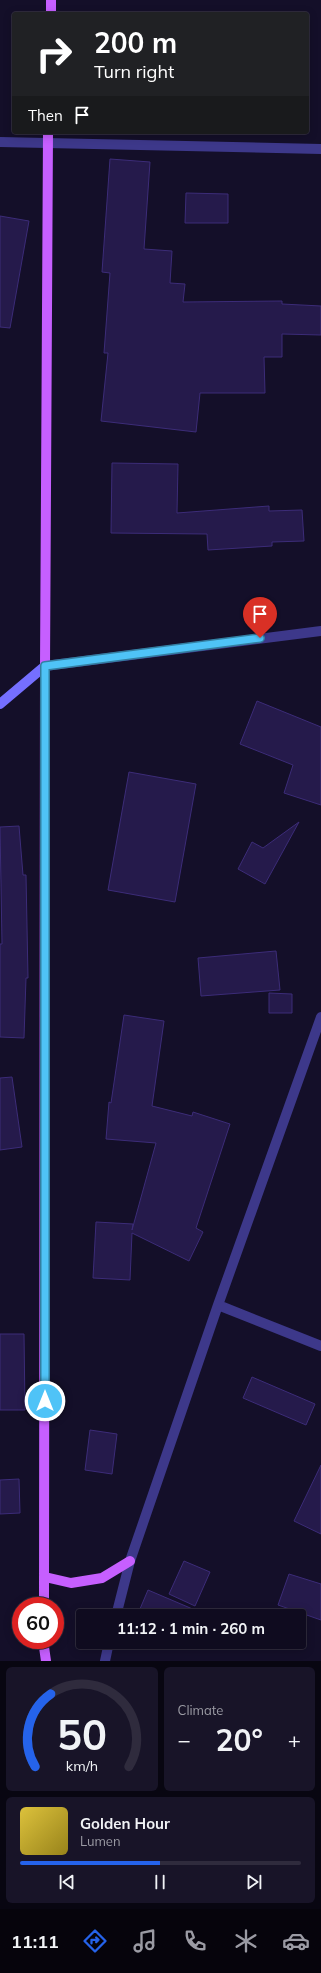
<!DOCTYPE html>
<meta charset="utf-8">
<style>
:root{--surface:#0f0b1f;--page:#181428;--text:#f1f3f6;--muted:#9b9ba4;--line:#2f2b3d;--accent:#2563eb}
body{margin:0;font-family:Mulish,sans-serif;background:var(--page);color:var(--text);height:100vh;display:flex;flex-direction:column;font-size:15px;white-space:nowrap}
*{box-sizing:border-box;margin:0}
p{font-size:13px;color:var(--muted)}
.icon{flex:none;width:22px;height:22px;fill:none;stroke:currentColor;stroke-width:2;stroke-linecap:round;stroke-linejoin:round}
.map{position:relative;height:1661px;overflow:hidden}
.details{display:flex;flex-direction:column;gap:6px;padding:6px;background:#080611;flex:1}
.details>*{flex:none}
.guide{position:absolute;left:12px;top:12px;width:297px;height:122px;border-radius:4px;box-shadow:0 2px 10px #0003,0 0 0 1px var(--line);background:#202124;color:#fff;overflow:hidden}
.speed{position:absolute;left:12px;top:1597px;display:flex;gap:8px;font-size:20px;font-weight:700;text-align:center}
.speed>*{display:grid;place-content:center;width:52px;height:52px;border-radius:50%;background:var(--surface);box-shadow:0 2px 10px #0003,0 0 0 1px var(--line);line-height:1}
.speed .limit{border:6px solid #d22;background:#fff;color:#111}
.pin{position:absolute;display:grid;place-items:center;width:34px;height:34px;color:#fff;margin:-41px -17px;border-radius:50% 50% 50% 0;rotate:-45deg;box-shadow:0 0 4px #0007}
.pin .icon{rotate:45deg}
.me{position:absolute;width:44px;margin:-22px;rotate:0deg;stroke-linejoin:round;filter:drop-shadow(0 0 3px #0008)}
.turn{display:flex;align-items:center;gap:14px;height:84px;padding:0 16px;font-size:18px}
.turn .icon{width:52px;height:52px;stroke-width:2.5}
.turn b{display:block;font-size:28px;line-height:34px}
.then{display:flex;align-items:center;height:38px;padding:0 16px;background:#0003;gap:8px;font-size:15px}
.big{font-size:30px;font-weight:700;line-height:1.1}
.details .widget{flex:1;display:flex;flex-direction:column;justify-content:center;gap:6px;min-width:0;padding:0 14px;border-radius:6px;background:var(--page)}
.details .dial{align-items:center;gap:0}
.dial svg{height:104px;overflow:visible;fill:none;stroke:var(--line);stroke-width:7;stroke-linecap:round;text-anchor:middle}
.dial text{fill:var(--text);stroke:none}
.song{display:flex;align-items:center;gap:12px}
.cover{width:48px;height:48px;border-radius:6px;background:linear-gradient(135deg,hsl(50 70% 55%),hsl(50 70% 35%))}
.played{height:4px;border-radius:2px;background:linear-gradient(90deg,var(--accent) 50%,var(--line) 50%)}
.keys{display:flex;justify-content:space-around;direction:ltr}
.heat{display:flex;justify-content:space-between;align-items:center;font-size:22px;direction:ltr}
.details .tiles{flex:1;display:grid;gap:6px;grid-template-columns:1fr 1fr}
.widget:last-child{grid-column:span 2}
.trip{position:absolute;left:76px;top:1609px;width:230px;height:40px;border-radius:4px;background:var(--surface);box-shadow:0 2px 10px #0003,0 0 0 1px var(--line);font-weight:700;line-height:40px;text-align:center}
.tabs{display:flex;height:64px;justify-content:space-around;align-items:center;background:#06040c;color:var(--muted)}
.tabs .icon{width:28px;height:28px}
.tabs .current{color:var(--accent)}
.tabs b{font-size:18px;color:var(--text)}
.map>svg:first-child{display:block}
.building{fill:#251a4b;stroke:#3c2c78}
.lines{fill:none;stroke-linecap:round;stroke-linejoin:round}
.minor{stroke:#3d388a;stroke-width:10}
.secondary{stroke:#756fff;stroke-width:10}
.primary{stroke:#c65fff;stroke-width:10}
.route-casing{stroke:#337fa1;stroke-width:10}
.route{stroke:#4fc3f7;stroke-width:7}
</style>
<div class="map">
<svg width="321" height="1661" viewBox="0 0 321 1661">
<rect width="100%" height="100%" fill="#140f29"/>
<path class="building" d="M110 159 150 162 144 249 172 251 170 283 185 284 183 302 282 301V304L321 306V335L282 334V357H264L265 393H200L196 432 101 421 108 353H104L110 273 102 272Z
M186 193 228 194V223H185Z
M0 216 29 221 10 328 0 327Z
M112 463 178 464 177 513 269 506V511L302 510 304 541 272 542V546L208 550 207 534 111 533Z
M257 701 321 727V805L284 793 293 765 240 744Z
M129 772 196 784 175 902 108 890Z
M299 822 265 884 238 869 252 842 263 848Z
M19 826 23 875H26L28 978H26L24 1038 0 1037V944H2L0 827Z
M276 951 280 990 201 996 198 958Z
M269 993 292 994V1013H269Z
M124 1015 164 1021 152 1106 192 1116 193 1112 230 1124 196 1228 203 1232 189 1261 132 1233 130 1280 93 1278 96 1222 133 1224 132 1230 156 1143 106 1139 109 1102 111 1103Z
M12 1077 22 1147 0 1150V1078Z
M0 1334H24L25 1410H0Z
M252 1377 315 1404 306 1425 243 1398Z
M90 1430 117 1434 112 1474 85 1470Z
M321 1465V1534L294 1521Z
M19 1479 20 1513 0 1514V1480Z
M184 1561 210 1572 195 1606 169 1594Z
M289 1574 321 1584V1620L278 1605Z
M148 1590 209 1616H137Z"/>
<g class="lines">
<path class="minor" d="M0 142 321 149
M45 666 321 631
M218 1305 321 1346
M116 1616 130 1561 218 1305 321 1017
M105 1661 109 1642"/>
<path class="secondary" d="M0 704 45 666"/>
<path class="primary" d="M51 14V0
M45 1577 71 1583 102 1578 130 1561
M44 1606 45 666 48 132
M43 1640 46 1661"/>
</g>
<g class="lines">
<defs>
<path id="route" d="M45 1401V666L260 638"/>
</defs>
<use href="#route" class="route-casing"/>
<use href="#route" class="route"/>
</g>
</svg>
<div class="speed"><div class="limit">60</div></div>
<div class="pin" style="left:260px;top:638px;background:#d93025"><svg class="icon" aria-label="arrive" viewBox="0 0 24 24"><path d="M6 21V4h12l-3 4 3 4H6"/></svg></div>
<svg class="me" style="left:45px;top:1401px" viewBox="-20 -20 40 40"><circle r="17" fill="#4fc3f7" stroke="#fff" stroke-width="3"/><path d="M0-11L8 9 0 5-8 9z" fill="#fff"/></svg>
<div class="trip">11:12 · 1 min · 260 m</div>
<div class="guide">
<div class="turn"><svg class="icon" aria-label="right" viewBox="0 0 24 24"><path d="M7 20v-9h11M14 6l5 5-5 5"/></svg><div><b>200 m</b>Turn right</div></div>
<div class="then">Then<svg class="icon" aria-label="arrive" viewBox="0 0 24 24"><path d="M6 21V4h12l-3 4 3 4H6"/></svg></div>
</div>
</div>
<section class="details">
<div class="tiles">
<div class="widget dial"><svg viewBox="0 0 100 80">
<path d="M14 69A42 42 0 1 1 86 69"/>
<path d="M14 69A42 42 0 0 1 26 13" stroke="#2563eb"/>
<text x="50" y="56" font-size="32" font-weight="700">50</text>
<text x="50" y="72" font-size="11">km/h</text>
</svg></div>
<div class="widget"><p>Climate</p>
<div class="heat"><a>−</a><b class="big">20°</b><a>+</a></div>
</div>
<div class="widget">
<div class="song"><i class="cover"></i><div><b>Golden Hour</b><p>Lumen</p></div></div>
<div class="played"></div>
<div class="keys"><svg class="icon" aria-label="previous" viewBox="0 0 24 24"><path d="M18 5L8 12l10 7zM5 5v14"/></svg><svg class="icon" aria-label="pause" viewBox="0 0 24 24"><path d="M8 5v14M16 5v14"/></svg><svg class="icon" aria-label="next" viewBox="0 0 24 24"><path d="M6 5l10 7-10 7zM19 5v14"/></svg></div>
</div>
</div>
</section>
<nav class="tabs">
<b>11:11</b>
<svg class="icon current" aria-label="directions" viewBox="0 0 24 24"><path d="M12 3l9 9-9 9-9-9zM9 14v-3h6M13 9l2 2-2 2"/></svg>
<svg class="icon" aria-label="music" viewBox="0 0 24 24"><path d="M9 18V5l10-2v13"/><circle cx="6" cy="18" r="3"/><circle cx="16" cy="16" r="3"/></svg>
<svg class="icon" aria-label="phone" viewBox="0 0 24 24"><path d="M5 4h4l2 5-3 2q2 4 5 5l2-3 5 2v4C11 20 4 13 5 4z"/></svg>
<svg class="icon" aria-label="climate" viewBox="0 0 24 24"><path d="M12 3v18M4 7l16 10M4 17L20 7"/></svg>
<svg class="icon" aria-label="car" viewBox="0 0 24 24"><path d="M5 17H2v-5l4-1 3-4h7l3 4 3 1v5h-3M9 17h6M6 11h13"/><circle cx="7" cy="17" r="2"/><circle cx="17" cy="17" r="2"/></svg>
</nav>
